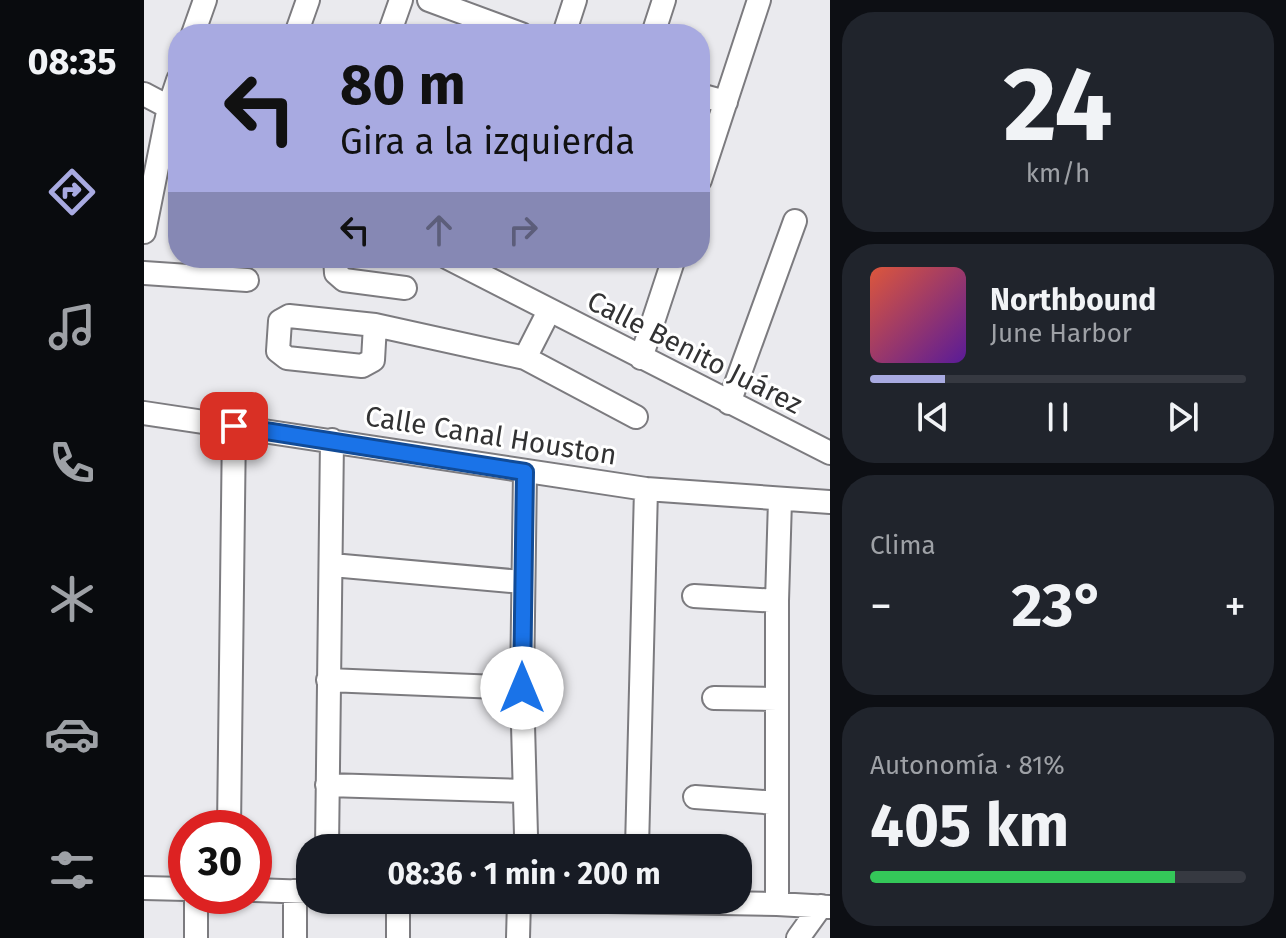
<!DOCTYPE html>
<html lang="es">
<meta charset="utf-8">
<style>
:root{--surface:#171b24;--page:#20242c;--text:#f1f3f6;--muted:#9ea1a6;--line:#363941;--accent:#a8aae1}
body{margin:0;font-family:"Fira Sans",sans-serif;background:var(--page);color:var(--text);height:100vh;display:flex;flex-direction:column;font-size:30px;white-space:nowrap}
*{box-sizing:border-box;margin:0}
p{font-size:26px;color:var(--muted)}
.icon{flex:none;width:44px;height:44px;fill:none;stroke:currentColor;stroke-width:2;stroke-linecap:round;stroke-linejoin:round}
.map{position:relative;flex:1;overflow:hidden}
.side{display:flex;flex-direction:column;gap:12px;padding:12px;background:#0d0f14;width:456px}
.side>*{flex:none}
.hud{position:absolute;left:24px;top:24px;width:542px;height:244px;border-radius:32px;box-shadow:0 2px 6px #0004;background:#a8aae1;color:#111;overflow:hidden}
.speed{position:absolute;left:24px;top:810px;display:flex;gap:16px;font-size:40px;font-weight:700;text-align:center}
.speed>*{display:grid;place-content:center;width:104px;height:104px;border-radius:50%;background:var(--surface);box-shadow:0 2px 6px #0004;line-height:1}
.speed .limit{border:12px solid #d22;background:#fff;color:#111}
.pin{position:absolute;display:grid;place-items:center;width:68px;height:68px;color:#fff;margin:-34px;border-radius:16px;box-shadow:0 4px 12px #0006}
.me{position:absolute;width:88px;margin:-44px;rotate:0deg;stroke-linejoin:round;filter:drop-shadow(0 0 6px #0008)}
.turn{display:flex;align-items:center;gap:28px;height:168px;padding:0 40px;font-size:36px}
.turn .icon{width:104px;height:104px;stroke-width:2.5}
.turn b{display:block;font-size:56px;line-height:68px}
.lanes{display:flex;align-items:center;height:76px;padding:0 40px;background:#0003;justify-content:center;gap:40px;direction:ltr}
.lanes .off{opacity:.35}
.big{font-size:60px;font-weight:700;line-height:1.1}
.side .tile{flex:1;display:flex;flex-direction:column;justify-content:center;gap:12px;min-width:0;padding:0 28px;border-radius:32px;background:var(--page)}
.side .dial{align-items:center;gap:0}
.dial b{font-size:104px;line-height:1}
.song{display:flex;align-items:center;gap:24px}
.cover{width:96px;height:96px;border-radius:12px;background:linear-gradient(135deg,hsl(10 70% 55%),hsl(270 70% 35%))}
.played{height:8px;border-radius:4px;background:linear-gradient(90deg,var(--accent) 20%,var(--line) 20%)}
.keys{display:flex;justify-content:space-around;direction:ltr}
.heat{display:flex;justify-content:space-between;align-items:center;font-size:44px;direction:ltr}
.charge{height:12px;border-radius:6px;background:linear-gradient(90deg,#34c759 81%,var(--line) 0)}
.trip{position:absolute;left:152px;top:834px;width:456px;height:80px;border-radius:32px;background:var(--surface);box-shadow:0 2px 6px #0004;font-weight:700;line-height:80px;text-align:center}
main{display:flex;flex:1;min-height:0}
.tab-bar{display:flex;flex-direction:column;width:144px;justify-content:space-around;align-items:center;background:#090b0e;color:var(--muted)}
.tab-bar .icon{width:56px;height:56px}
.tab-bar .selected{color:var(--accent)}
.tab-bar b{font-size:36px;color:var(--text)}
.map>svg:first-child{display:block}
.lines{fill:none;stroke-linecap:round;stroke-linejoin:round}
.minor-casing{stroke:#7c7b7f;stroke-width:26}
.minor{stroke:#fff;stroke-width:22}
.route-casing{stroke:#114b97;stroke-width:20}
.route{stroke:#1a73e8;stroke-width:14}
.labels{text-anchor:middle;stroke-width:6;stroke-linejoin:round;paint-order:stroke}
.street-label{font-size:28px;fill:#323233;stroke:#fff}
</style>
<main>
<nav class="tab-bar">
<b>08:35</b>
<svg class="icon selected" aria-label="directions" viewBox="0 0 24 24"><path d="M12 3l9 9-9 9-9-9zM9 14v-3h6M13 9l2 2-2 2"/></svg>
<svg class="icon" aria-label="music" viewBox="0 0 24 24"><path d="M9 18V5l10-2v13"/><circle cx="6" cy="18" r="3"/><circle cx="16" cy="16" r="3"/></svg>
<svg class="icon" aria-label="phone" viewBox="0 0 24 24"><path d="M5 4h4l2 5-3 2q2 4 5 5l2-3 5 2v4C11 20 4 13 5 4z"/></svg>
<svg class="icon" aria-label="climate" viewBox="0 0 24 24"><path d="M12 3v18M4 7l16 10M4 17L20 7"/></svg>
<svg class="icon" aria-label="car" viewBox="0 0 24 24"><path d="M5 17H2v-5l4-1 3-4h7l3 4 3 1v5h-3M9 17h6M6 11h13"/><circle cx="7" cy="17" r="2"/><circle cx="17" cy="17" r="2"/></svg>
<svg class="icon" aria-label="filters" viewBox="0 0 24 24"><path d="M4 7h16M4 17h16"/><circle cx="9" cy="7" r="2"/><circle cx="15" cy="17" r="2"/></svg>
</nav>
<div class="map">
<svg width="686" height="938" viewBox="0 0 686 938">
<rect width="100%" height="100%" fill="#eaeaee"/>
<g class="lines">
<defs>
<path id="minor" d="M285 0 377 34
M49 34 61 0
M152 34 164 0
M245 34 257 0
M420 34 431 0
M509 34 520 0
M0 94 34 112
M556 95 582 102
M556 180 615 0
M0 232 25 107 34 80
M191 258 192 273 200 280 261 288
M304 258 686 453
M0 273 103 280
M231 325 229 360 218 366 143 358 134 351 136 321 145 316 231 325 381 358 405 311
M381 358 492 417
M497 358 530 258
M585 403 651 221
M0 413 502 489 686 502
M381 472 378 688 382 835
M188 565 378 582
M550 596 633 601
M184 680 378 688
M570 698 633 699
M183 785 380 791
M551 797 633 803
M85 828 90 426
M183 848 188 440
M493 848 502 489
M0 888 42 889
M110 890 166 892
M407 900 633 904 686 907
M633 904V601L636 500
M52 938V896
M151 938V891
M254 938V900
M374 938 375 900
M654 938 677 906"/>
</defs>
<use href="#minor" class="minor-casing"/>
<use href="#minor" class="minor"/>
</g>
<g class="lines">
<defs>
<path id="route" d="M90 426 381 472 378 688"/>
</defs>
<use href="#route" class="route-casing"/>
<use href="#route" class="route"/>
</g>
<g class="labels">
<g class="street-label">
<text transform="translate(551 352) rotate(27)" y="10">Calle Benito Juárez</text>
<text transform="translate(347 435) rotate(9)" y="10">Calle Canal Houston</text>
</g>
</g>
</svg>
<div class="speed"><div class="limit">30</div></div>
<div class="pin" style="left:90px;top:426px;background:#d93025"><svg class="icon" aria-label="arrive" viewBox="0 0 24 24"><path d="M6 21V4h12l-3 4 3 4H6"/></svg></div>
<svg class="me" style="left:378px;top:688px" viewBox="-20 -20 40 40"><circle r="19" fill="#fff"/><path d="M0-13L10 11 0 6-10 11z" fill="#1a73e8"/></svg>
<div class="trip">08:36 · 1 min · 200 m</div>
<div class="hud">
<div class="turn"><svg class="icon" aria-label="left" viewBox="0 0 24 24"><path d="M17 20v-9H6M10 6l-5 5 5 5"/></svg><div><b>80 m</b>Gira a la izquierda</div></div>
<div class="lanes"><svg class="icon" aria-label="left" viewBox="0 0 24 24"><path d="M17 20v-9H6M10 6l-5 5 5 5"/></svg><svg class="icon off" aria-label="ahead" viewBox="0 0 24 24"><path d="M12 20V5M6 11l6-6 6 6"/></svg><svg class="icon off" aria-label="right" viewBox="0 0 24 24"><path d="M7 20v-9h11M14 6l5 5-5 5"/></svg></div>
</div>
</div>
<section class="side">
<div class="tile dial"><b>24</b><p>km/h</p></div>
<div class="tile">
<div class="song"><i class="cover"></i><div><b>Northbound</b><p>June Harbor</p></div></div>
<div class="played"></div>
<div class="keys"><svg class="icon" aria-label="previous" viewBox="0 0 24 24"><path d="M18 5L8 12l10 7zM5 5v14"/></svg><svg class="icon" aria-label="pause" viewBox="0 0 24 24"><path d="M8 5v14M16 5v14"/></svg><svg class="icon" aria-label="next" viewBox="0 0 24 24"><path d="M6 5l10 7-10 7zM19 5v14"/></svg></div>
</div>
<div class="tile"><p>Clima</p>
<div class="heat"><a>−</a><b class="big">23°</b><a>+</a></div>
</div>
<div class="tile"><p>Autonomía · 81%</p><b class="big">405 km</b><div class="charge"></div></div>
</section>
</main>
